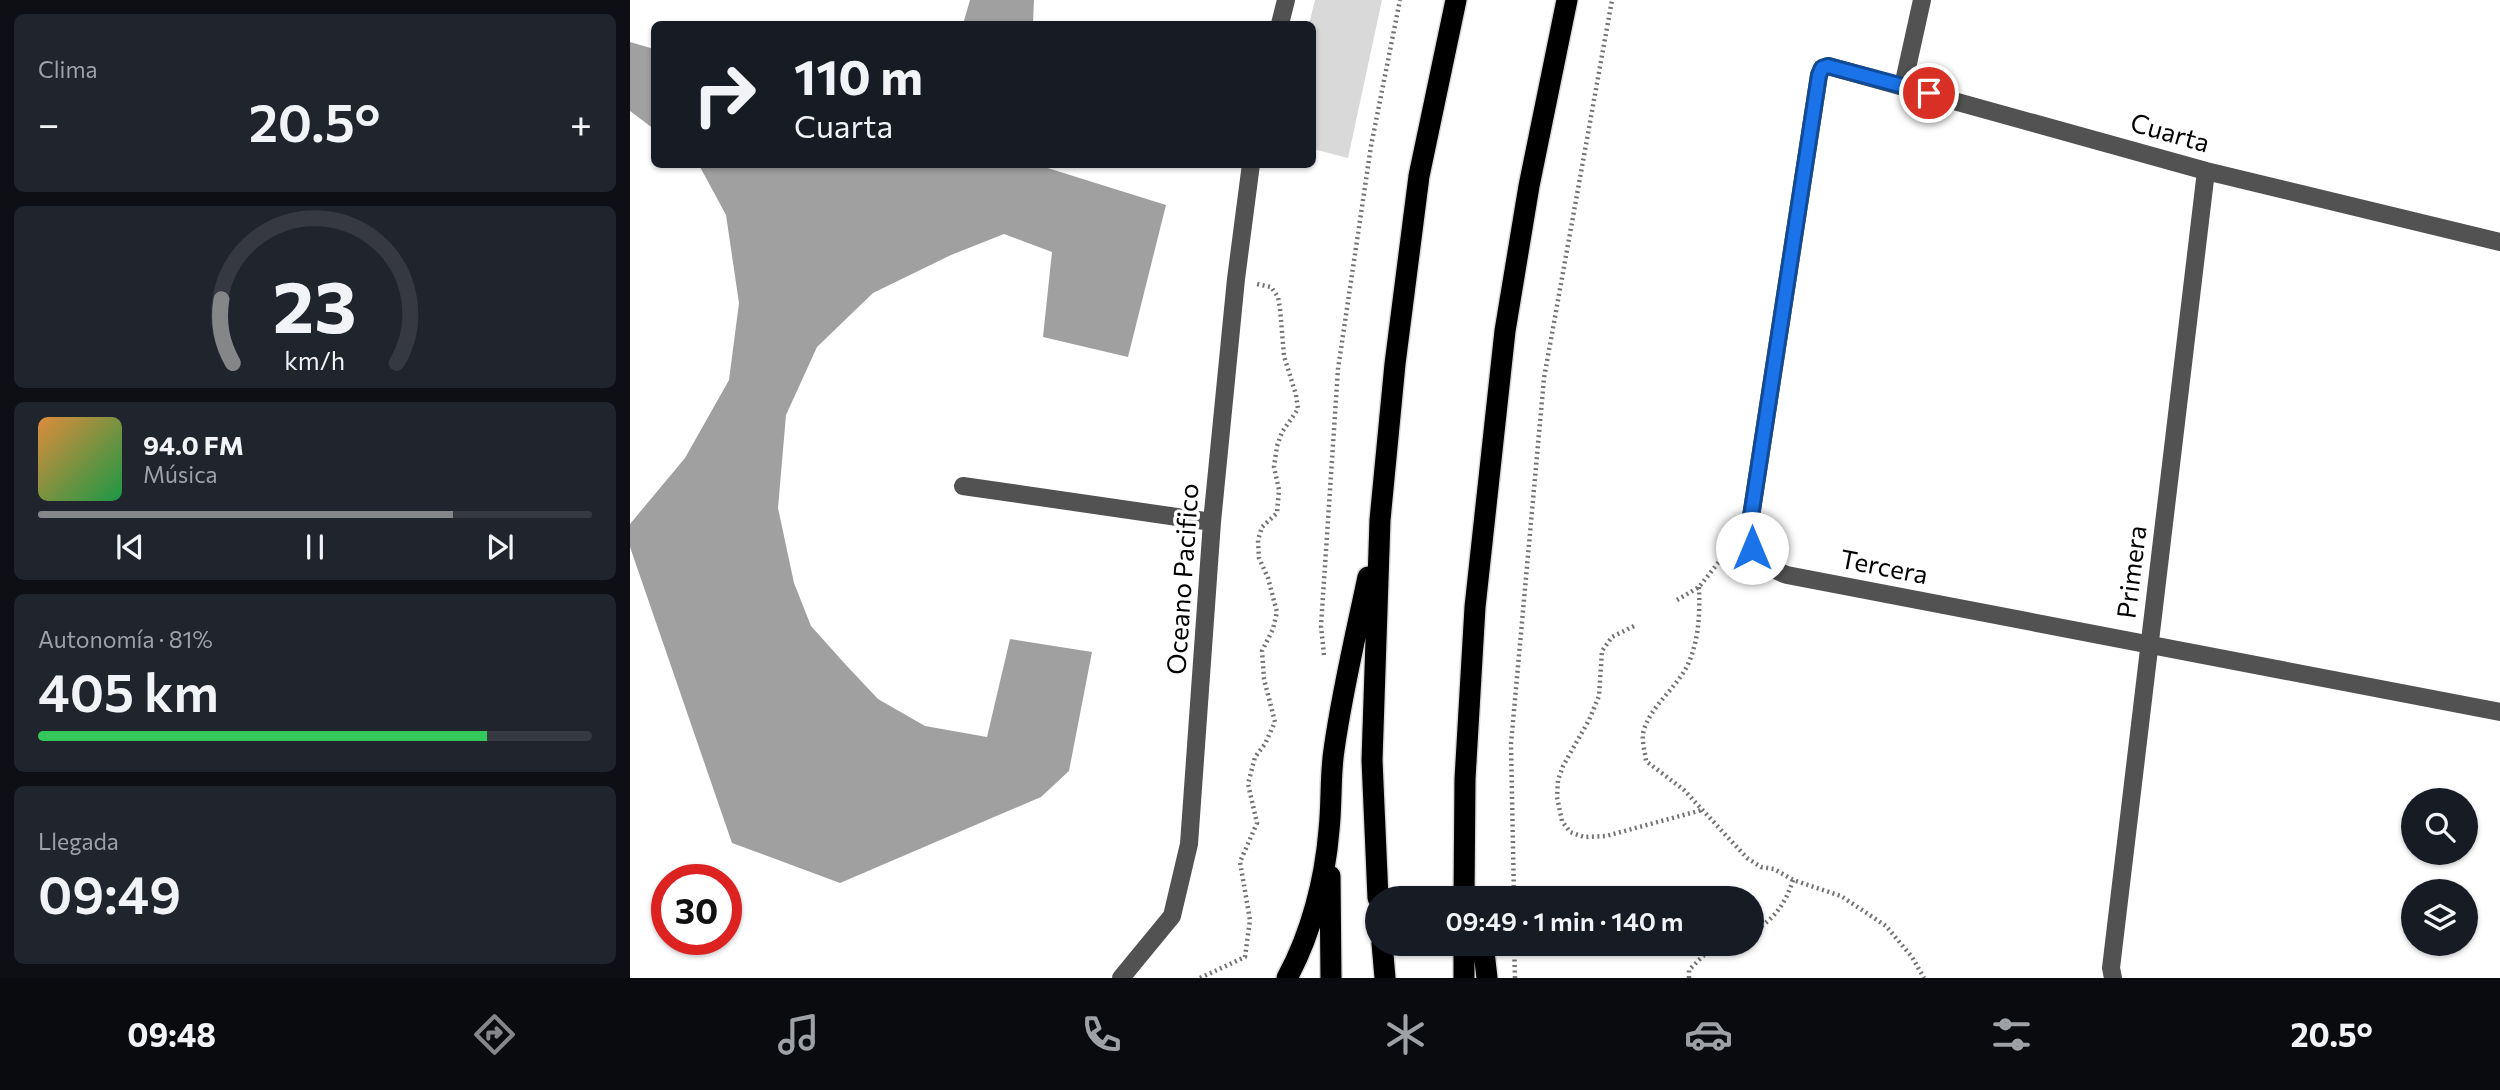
<!DOCTYPE html>
<html lang="es">
<meta charset="utf-8">
<style>
:root{--surface:#171b24;--page:#20242c;--text:#f1f3f6;--muted:#9ea1a6;--line:#363941;--accent:#858687}
body{margin:0;font-family:Commissioner,sans-serif;background:var(--page);color:var(--text);height:100vh;display:flex;flex-direction:column;font-size:26px;white-space:nowrap}
*{box-sizing:border-box;margin:0}
p{font-size:23px;color:var(--muted)}
.icon{flex:none;width:38px;height:38px;fill:none;stroke:currentColor;stroke-width:2;stroke-linecap:round;stroke-linejoin:round}
.map{position:relative;flex:1;overflow:hidden}
.panel{display:flex;flex-direction:column;gap:14px;padding:14px;background:#0d0f14;width:630px}
.panel>*{flex:none}
.top-card{position:absolute;left:21px;top:21px;width:665px;height:147px;border-radius:10px;box-shadow:0 2px 5px #0004;background:#171b24;color:var(--text);overflow:hidden}
.tools{position:absolute;left:1771px;top:788px;display:grid;gap:14px}
.tools a{display:grid;place-items:center;width:77px;height:77px;border-radius:50%;background:var(--surface);box-shadow:0 2px 5px #0004;font-size:35px}
.speed{position:absolute;left:21px;top:864px;display:flex;gap:14px;font-size:35px;font-weight:700;text-align:center}
.speed>*{display:grid;place-content:center;width:91px;height:91px;border-radius:50%;background:var(--surface);box-shadow:0 2px 5px #0004;line-height:1}
.speed .limit{border:10px solid #d22;background:#fff;color:#111}
.pin{position:absolute;display:grid;place-items:center;width:60px;height:60px;color:#fff;margin:-30px;border:4px solid #fff;border-radius:50%;box-shadow:0 2px 7px #0007}
.me{position:absolute;width:77px;margin:-38px;rotate:0deg;stroke-linejoin:round;filter:drop-shadow(0 0 5px #0008)}
.turn{display:flex;align-items:center;gap:24px;height:147px;padding:0 28px;font-size:32px}
.turn .icon{width:91px;height:91px;stroke-width:2.5}
.turn b{display:block;font-size:49px;line-height:60px}
.big{font-size:52px;font-weight:600;line-height:1.1}
.panel .widget{flex:1;display:flex;flex-direction:column;justify-content:center;gap:10px;min-width:0;padding:0 24px;border-radius:10px;background:var(--page)}
.panel .dial{align-items:center;gap:0}
.dial svg{height:182px;overflow:visible;fill:none;stroke:var(--line);stroke-width:7;stroke-linecap:round;text-anchor:middle}
.dial text{fill:var(--text);stroke:none}
.song{display:flex;align-items:center;gap:21px}
.cover{width:84px;height:84px;border-radius:10px;background:linear-gradient(135deg,hsl(30 70% 55%),hsl(140 70% 35%))}
.played{height:7px;border-radius:4px;background:linear-gradient(90deg,var(--accent) 75%,var(--line) 75%)}
.keys{display:flex;justify-content:space-around;direction:ltr}
.heat{display:flex;justify-content:space-between;align-items:center;font-size:38px;direction:ltr}
.charge{height:10px;border-radius:5px;background:linear-gradient(90deg,#34c759 81%,var(--line) 0)}
.trip{position:absolute;left:735px;top:886px;width:399px;height:70px;border-radius:35px;background:var(--surface);box-shadow:0 2px 5px #0004;font-weight:600;line-height:70px;text-align:center}
.tab-bar{display:flex;height:112px;justify-content:space-around;align-items:center;background:#090b0e;color:var(--muted)}
.tab-bar .icon{width:49px;height:49px}
.tab-bar .current{color:var(--accent)}
.tab-bar b{font-size:32px;color:var(--text)}
main{display:flex;flex:1;min-height:0}
.map>svg:first-child{display:block}
.green{fill:#d9d9d9}
.water{fill:#a0a0a0}
.lines{fill:none;stroke-linecap:round;stroke-linejoin:round}
.highway-casing{stroke:#dbdbdb;stroke-width:24}
.path{stroke:#747474;stroke-width:4.5;stroke-dasharray:2 3.5;stroke-linecap:butt}
.minor{stroke:#525252;stroke-width:18}
.highway{stroke:#000;stroke-width:21}
.route-casing{stroke:#114b97;stroke-width:18}
.route{stroke:#1a73e8;stroke-width:12}
.labels{text-anchor:middle;stroke-width:7;stroke-linejoin:round;paint-order:stroke}
.street-label{font-size:26px;fill:#000;stroke:#fff}
</style>
<main>
<section class="panel">
<div class="widget"><p>Clima</p>
<div class="heat"><a>−</a><b class="big">20.5°</b><a>+</a></div>
</div>
<div class="widget dial"><svg viewBox="0 0 100 80">
<path d="M14 69A42 42 0 1 1 86 69"/>
<path d="M14 69A42 42 0 0 1 9 41" stroke="#858687"/>
<text x="50" y="56" font-size="32" font-weight="700">23</text>
<text x="50" y="72" font-size="11">km/h</text>
</svg></div>
<div class="widget">
<div class="song"><i class="cover"></i><div><b>94.0 FM</b><p>Música</p></div></div>
<div class="played"></div>
<div class="keys"><svg class="icon" aria-label="previous" viewBox="0 0 24 24"><path d="M18 5L8 12l10 7zM5 5v14"/></svg><svg class="icon" aria-label="pause" viewBox="0 0 24 24"><path d="M8 5v14M16 5v14"/></svg><svg class="icon" aria-label="next" viewBox="0 0 24 24"><path d="M6 5l10 7-10 7zM19 5v14"/></svg></div>
</div>
<div class="widget"><p>Autonomía · 81%</p><b class="big">405 km</b><div class="charge"></div></div>
<div class="widget"><p>Llegada</p><b class="big">09:49</b></div>
</section>
<div class="map">
<svg width="1870" height="978" viewBox="0 0 1870 978">
<rect width="100%" height="100%" fill="#fff"/>
<path class="green" d="M685 0H752L718 158 683 149 682 24H679Z"/>
<path class="water" d="M340 0H404L403 24H333Z
M0 42 24 49V129L0 111Z
M69 165H408L536 205 498 357 413 337 422 252 374 234 321 255 243 293 187 347 156 415 148 508 164 583 181 626 216 665 248 699 295 726 357 737 380 639 462 652 439 771 411 797 210 883 102 843 0 547V524L55 458 99 380 109 303 96 215Z"/>
<g class="lines">
<defs>
<path id="highway" d="M700 876 701 978
M748 898 742 760 750 520 765 364 789 176 826 0
M834 898 835 779 845 607 875 331 899 186 937 0
M752 943 755 978
M853 943 857 978
M657 978C681 934 695 880 699 830 702 803 700 776 704 750 712 692 726 634 738 577
M834 978V943"/>
</defs>
<use href="#highway" class="highway-casing"/>
<path class="path" d="M1069 587C1070 613 1069 638 1059 662 1048 688 1018 707 1013 734 1012 742 1015 752 1016 761L1054 790 1117 858 1131 867 1144 869 1163 880 1211 896 1256 926 1282 957 1294 978
M1047 600 1069 587 1100 548
M1004 626 982 637 972 651 969 696 959 720 933 766 928 780 927 797 932 821 940 832 954 837 976 836 1072 810
M694 655 691 626 708 369 741 146 770 0
M884 898 881 744 914 378 982 0
M1122 932C1145 919 1155 904 1163 880
M884 943 885 978
M570 978 615 957 620 920 610 862 627 823 618 784 625 757 635 744 645 722 634 679 632 651 643 629 647 612 638 578 629 558 628 540 632 527 647 513 649 490 644 467 647 446 652 432 668 409 666 395 654 356 650 308 648 297 641 287 627 284
M1059 978V970L1073 956 1095 943"/>
<path class="minor" d="M650 24 656 0
M1273 86 1292 0
M1870 242 1576 171 1198 66 1192 68 1189 75 1118 536C1124 555 1138 569 1157 575L1870 712
M333 486 582 522
M491 978 542 916 559 844 582 522 606 279 621 164
M1483 978 1481 968 1576 171"/>
<use href="#highway" class="highway"/>
</g>
<g class="lines">
<defs>
<path id="route" d="M1122 548 1118 536 1189 75 1192 68 1198 66 1299 93"/>
</defs>
<use href="#route" class="route-casing"/>
<use href="#route" class="route"/>
</g>
<g class="labels">
<g class="street-label">
<text transform="translate(1540 133) rotate(16)" y="9">Cuarta</text>
<text transform="translate(1254 567) rotate(11)" y="9">Tercera</text>
<text transform="translate(1502 572) rotate(-83)" y="9">Primera</text>
<text transform="translate(553 579) rotate(-86)" y="9">Oceano Pacifico</text>
</g>
</g>
</svg>
<div class="tools">
<a><svg class="icon" aria-label="search" viewBox="0 0 24 24"><circle cx="10" cy="10" r="6"/><path d="M15 15l6 6"/></svg></a>
<a><svg class="icon" aria-label="layers" viewBox="0 0 24 24"><path d="M12 4l9 5-9 5-9-5zM3 14l9 5 9-5"/></svg></a>
</div>
<div class="speed"><div class="limit">30</div></div>
<div class="pin" style="left:1299px;top:93px;background:#d93025"><svg class="icon" aria-label="arrive" viewBox="0 0 24 24"><path d="M6 21V4h12l-3 4 3 4H6"/></svg></div>
<svg class="me" style="left:1122px;top:548px" viewBox="-20 -20 40 40"><circle r="19" fill="#fff"/><path d="M0-13L10 11 0 6-10 11z" fill="#1a73e8"/></svg>
<div class="trip">09:49 · 1 min · 140 m</div>
<div class="top-card">
<div class="turn"><svg class="icon" aria-label="right" viewBox="0 0 24 24"><path d="M7 20v-9h11M14 6l5 5-5 5"/></svg><div><b>110 m</b>Cuarta</div></div>
</div>
</div>
</main>
<nav class="tab-bar">
<b>09:48</b>
<svg class="icon current" aria-label="directions" viewBox="0 0 24 24"><path d="M12 3l9 9-9 9-9-9zM9 14v-3h6M13 9l2 2-2 2"/></svg>
<svg class="icon" aria-label="music" viewBox="0 0 24 24"><path d="M9 18V5l10-2v13"/><circle cx="6" cy="18" r="3"/><circle cx="16" cy="16" r="3"/></svg>
<svg class="icon" aria-label="phone" viewBox="0 0 24 24"><path d="M5 4h4l2 5-3 2q2 4 5 5l2-3 5 2v4C11 20 4 13 5 4z"/></svg>
<svg class="icon" aria-label="climate" viewBox="0 0 24 24"><path d="M12 3v18M4 7l16 10M4 17L20 7"/></svg>
<svg class="icon" aria-label="car" viewBox="0 0 24 24"><path d="M5 17H2v-5l4-1 3-4h7l3 4 3 1v5h-3M9 17h6M6 11h13"/><circle cx="7" cy="17" r="2"/><circle cx="17" cy="17" r="2"/></svg>
<svg class="icon" aria-label="filters" viewBox="0 0 24 24"><path d="M4 7h16M4 17h16"/><circle cx="9" cy="7" r="2"/><circle cx="15" cy="17" r="2"/></svg>
<b>20.5°</b>
</nav>
